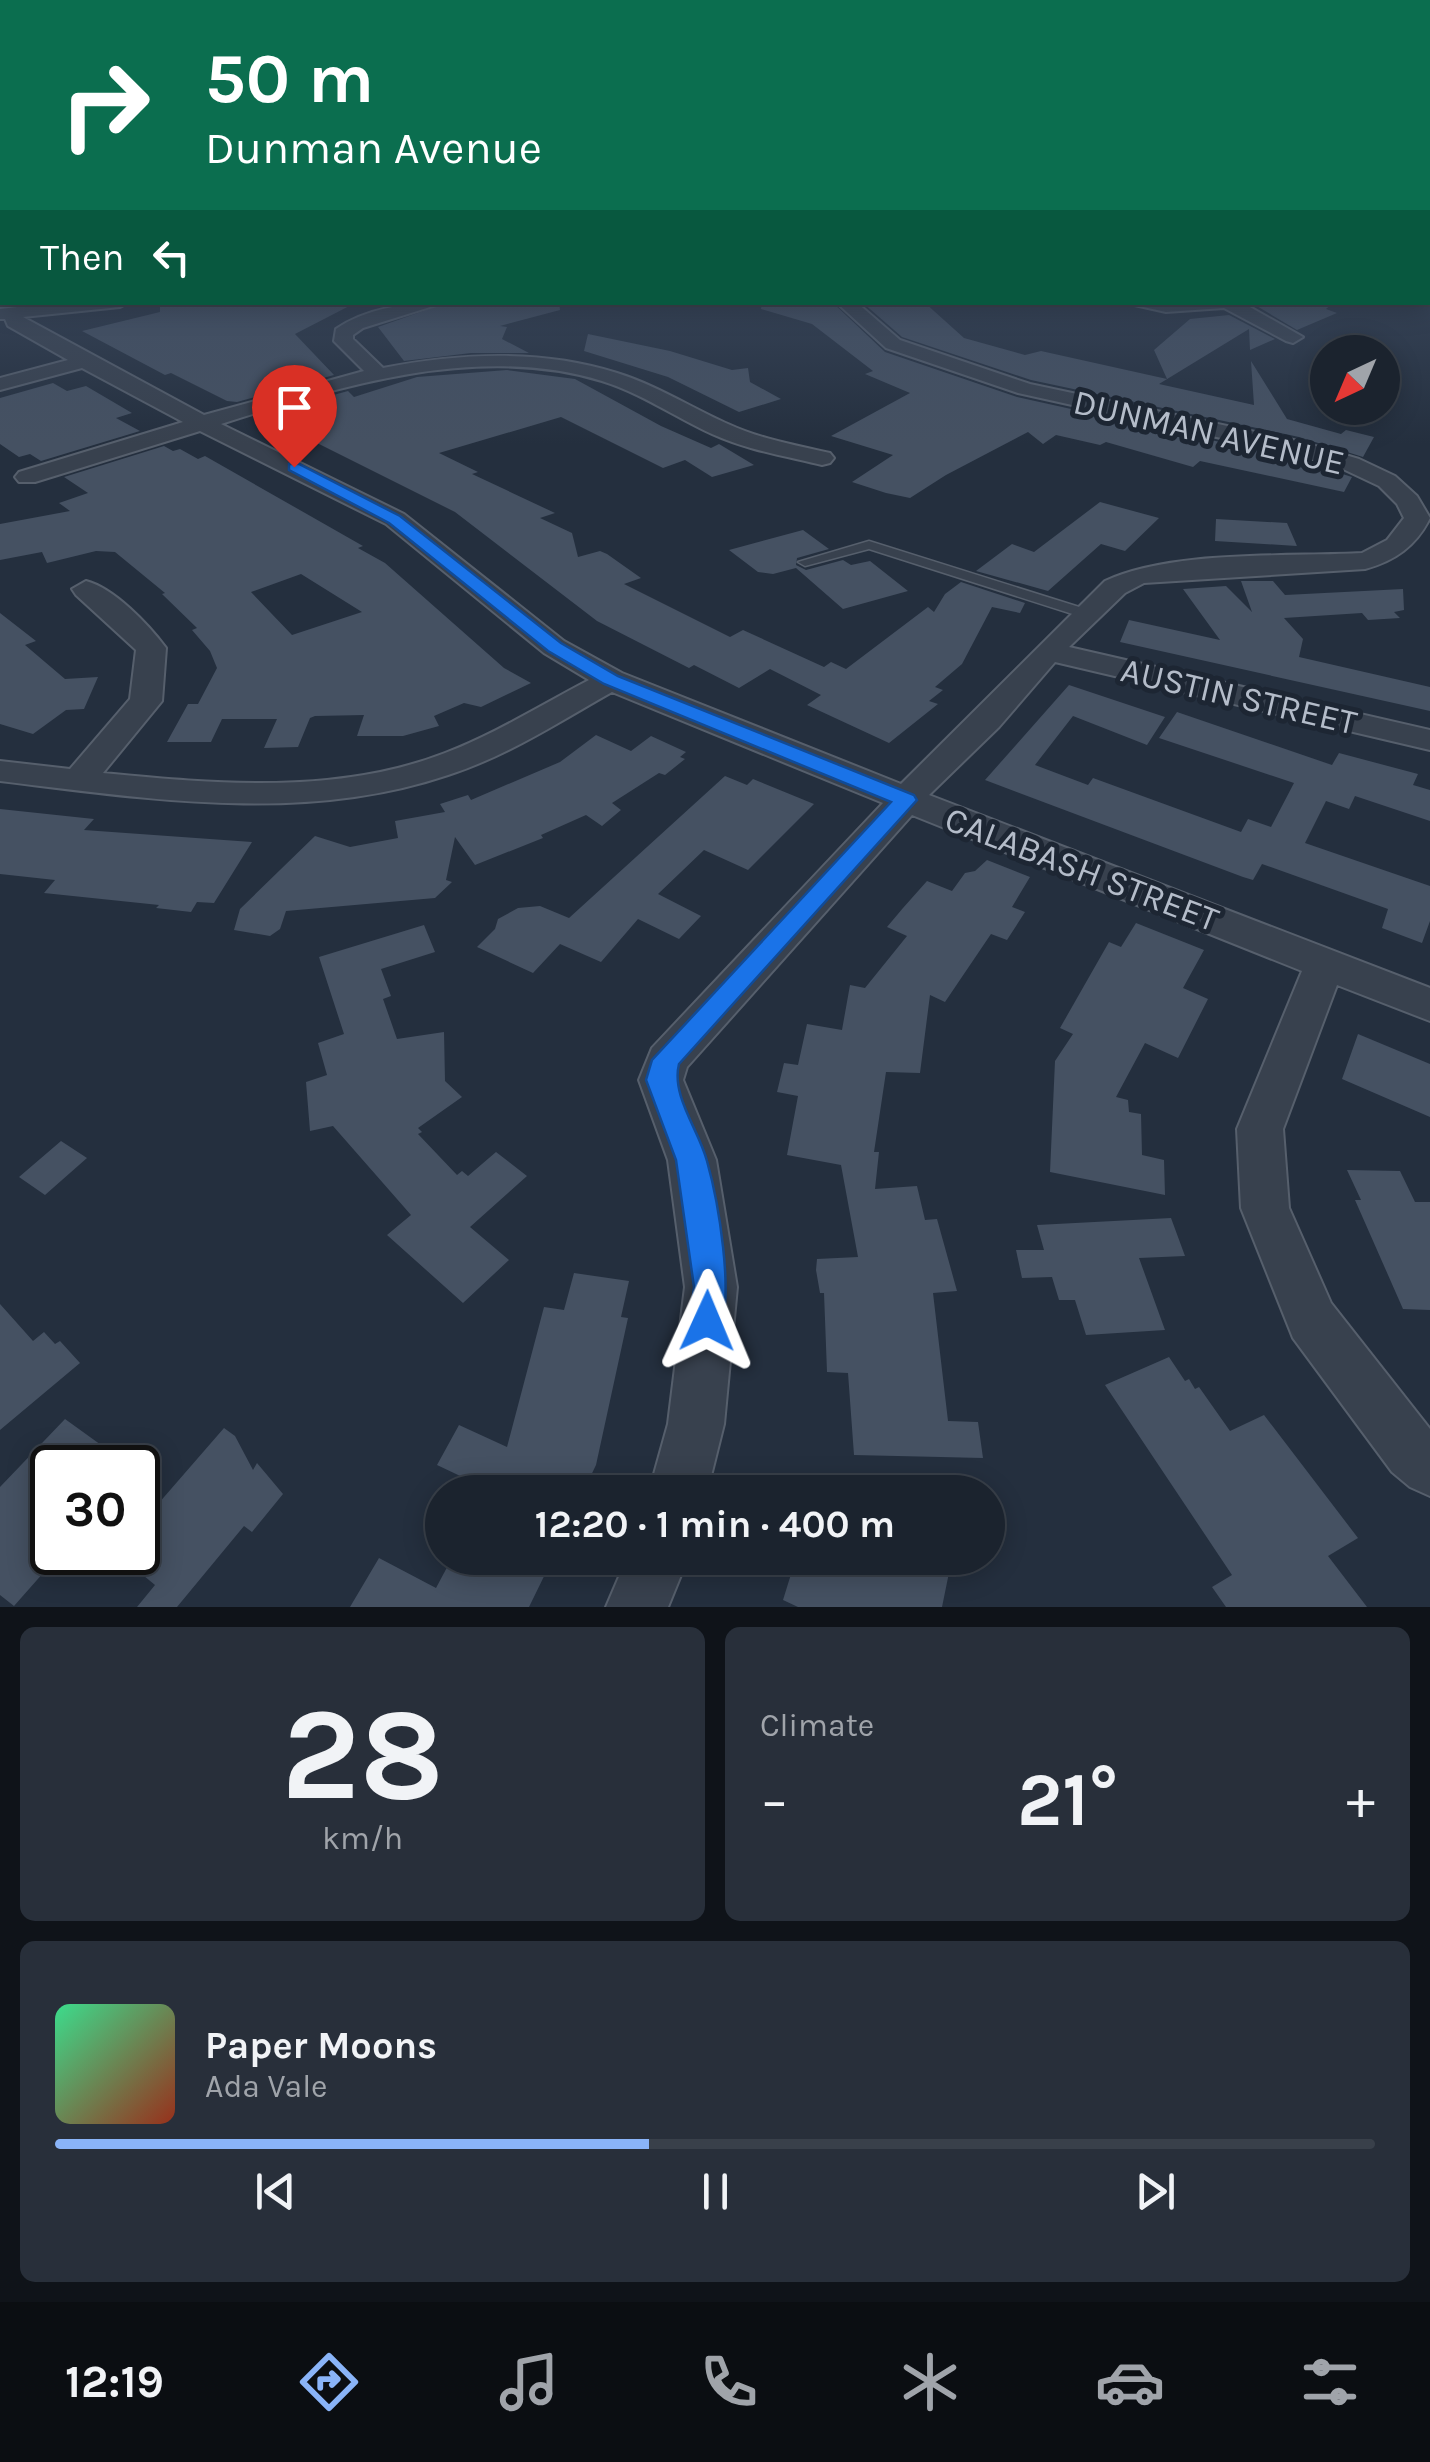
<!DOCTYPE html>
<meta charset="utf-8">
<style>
:root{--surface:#1b232e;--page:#282f3a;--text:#f1f3f6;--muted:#a0a4aa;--line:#39404a;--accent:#8ab4f8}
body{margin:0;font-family:Karla,sans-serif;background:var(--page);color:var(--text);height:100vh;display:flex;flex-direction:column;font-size:38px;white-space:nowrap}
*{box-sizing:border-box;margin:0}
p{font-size:32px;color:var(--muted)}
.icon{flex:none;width:55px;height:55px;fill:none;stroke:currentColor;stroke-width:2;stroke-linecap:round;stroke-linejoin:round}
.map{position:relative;height:1607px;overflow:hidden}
.drawer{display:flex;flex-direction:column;gap:20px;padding:20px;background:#0f1319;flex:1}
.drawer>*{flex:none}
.hud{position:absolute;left:0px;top:0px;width:1430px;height:305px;box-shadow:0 5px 25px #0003,0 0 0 2px var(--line);background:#0b6e4f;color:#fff;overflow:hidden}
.needle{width:65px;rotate:224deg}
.fabs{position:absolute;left:1310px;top:335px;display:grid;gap:20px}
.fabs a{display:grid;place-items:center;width:90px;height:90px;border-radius:50%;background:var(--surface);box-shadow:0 5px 25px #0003,0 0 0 2px var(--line);font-size:50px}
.speed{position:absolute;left:30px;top:1445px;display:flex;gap:20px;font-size:50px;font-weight:700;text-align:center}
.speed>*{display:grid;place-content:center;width:130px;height:130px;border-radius:50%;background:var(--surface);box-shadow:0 5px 25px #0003,0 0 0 2px var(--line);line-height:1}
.speed .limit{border:5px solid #111;border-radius:15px;background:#fff;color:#111}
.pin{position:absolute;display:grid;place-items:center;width:85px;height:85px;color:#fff;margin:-102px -42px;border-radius:50% 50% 50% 0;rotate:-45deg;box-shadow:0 0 10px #0007}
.pin .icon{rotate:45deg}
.me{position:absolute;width:110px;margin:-55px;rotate:1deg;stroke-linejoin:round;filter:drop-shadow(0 0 8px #0008)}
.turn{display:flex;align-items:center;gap:35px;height:210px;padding:0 40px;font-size:45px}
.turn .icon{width:130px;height:130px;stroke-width:2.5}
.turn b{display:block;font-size:70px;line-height:85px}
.then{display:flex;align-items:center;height:95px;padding:0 40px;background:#0003;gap:20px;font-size:38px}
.big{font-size:75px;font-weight:700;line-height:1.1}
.drawer .widget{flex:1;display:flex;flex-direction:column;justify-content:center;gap:15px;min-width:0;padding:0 35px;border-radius:15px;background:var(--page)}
.drawer .dial{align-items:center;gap:0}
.dial b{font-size:130px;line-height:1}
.song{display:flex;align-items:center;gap:30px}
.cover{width:120px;height:120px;border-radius:15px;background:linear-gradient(135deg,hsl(150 70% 55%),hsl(10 70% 35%))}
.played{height:10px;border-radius:5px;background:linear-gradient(90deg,var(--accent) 45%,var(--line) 45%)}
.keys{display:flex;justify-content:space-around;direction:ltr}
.heat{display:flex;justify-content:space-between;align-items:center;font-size:55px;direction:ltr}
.drawer .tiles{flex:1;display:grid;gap:20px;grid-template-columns:1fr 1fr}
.widget:last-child{grid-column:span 2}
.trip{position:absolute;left:425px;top:1475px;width:580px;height:100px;border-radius:50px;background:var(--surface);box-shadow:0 5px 25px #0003,0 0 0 2px var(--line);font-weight:700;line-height:100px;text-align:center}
.tab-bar{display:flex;height:160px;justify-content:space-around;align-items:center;background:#0b0e12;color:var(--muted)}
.tab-bar .icon{width:70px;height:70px}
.tab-bar .selected{color:var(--accent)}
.tab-bar b{font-size:45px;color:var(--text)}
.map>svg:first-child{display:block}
.building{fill:#455162;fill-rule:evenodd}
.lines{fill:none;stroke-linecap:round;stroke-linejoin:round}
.service-casing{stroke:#565f6c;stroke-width:3}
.minor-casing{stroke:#565f6c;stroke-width:4}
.service{fill:#38414e;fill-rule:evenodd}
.minor{fill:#38414e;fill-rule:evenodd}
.route{fill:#1a73e8;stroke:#114b97;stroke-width:2.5}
.labels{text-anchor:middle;stroke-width:10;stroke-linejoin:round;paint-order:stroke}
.street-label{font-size:35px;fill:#b4bcc9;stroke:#1d2633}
</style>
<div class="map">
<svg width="1430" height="1607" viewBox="0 0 1430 1607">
<rect width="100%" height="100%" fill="#242f3e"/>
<path class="building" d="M174 302H357L295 334 334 375 237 402 227 401 171 373 165 375 82 331 160 312V306Z
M449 302H559L560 310 500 326 507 327 502 339 529 353H471L404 361 378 327Z
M762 302H832L885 352 1017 397 1292 458 1352 477 1344 492 1200 461 1193 467 1106 442 1100 445 1056 435 1043 444 1028 432 946 475 910 498 886 493 852 482 893 455 831 436 910 393 865 374 873 371 812 324 761 309Z
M862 302H924L964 338 1025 355 1041 351 1167 379 1154 350 1190 319 1229 315 1275 339 1250 350 1249 329 1159 384 1254 405 1251 361 1287 419 1341 434 1346 430 1374 437 1363 457 1299 437 1031 380 902 337Z
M1250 302H1334L1326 309 1337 313 1297 330Z
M588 334 670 351 732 370 748 368 750 382 781 399 739 412 668 377 584 351Z
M507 370 575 379 661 426 711 448 719 444 754 465 712 477 685 460 663 468 561 417 439 453 478 472 472 474 555 513 540 518 572 533 578 557 600 551 607 554 641 578 624 584 730 637 743 630 824 667 831 662 846 669 928 607 934 612 945 594 961 582 1025 603 1020 613 992 607 962 664 935 687 943 690 929 701 938 704 889 743 807 705 821 695 770 669 739 688 694 665 689 668 597 621 455 512 261 415 348 391 354 397 417 377Z
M53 383 67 391 86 386 132 413 116 418 140 431 41 461 30 454 19 457 0 444V398Z
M164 446 173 451 180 449 198 459 205 456 363 546 358 548 385 563 504 668 531 683 481 707 464 703 434 716 439 726 403 736H357L364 715 315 716 310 718 298 747 264 748 277 719H222L211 742H167L188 704H198L217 668 210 651 192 630 197 628 162 594 165 593 115 552 96 551 47 563 42 552 0 560V524L70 511 59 503 88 493 64 477ZM301 574 362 612 292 635 251 592Z
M1100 502 1159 518 1125 551 1101 544 1048 591 976 571 1012 544 1034 552Z
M1216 519 1287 523 1297 546 1215 541Z
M803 530 829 549 797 558 796 565 806 570 843 560 851 565 870 561 908 591 843 609 796 568 773 574 758 572 729 550Z
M1241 581H1273L1285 595 1403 589 1404 610 1394 612 1400 618 1368 620 1362 613 1284 618 1303 639 1299 657 1430 687V711L1120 642 1129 620 1220 640 1183 589 1226 586 1252 612Z
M0 613 36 641 25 645 65 679 98 677 84 709 66 710 33 734 0 724Z
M1069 685 1165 717 1147 745 1073 716 1035 765 1088 785 1093 778 1241 832 1248 819 1271 827 1294 783 1159 738 1177 712 1332 765 1339 753 1418 774 1413 785 1430 790V821L1355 796 1349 809 1326 801 1305 843 1430 886V921L1422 943 1382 928 1388 909 1262 864 1253 880 1243 877 985 780Z
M596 735 631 751 651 736 686 752 680 757 685 759 665 775 659 773 612 803 621 810 602 826 586 815 541 835 543 838 475 865 455 837 446 880 452 882 435 898 286 911 280 929 270 936 234 930 240 909 315 836 350 847 398 838 395 821 445 812 440 804 468 795 471 800 560 762Z
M725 776 747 785 753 779 814 804 748 870 704 850 658 894 701 916 679 939 638 919 601 962 560 944 533 973 477 947 495 929 498 919 518 908 540 906 569 918Z
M0 809 94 819 84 830 252 842 214 903 197 902 191 912 156 908 159 905 44 893 55 880 0 874Z
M987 860 1030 877 1012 907 1025 912 1007 940 991 934 945 1002 930 995 920 1073 886 1072 874 1152H879L875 1189 917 1186 925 1220 937 1219 957 1291 933 1293 948 1421 978 1422 983 1458 854 1455 848 1373 827 1372 824 1293H820L816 1270 817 1259 858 1257 841 1165 787 1155 798 1096 777 1092 784 1063 798 1065 807 1024 842 1030 850 985 865 988 907 936 887 927 903 908 927 881 952 891 965 873 975 871Z
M1136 923 1204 950 1183 988 1208 999 1178 1058 1145 1043 1116 1097 1128 1100 1129 1112 1141 1114 1142 1155 1164 1160 1165 1195 1050 1172 1055 1061 1073 1034 1060 1028 1109 942 1121 947Z
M424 925 435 952 381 969 391 996 383 999 397 1039 444 1032 445 1081 462 1097 418 1128 422 1132 418 1134 457 1175 462 1171 468 1176 496 1152 527 1176 470 1227 509 1260 463 1303 387 1235 411 1215 333 1126 310 1131 306 1082 327 1075 318 1043 344 1034 319 957Z
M1358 1034 1430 1064V1117L1342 1079Z
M61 1141 87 1158 45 1195 19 1177Z
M1347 1170 1400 1171 1415 1202H1430V1310L1403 1309 1355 1200H1361Z
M1171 1218 1185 1256 1139 1258 1165 1330 1086 1335 1075 1300H1059L1052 1277 1022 1278 1016 1250H1044L1037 1225Z
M574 1273 629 1281 621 1317 628 1318 596 1465 583 1492H470L475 1483 437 1465 459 1425 507 1447 544 1307 564 1310Z
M0 1304 33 1341 44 1332 55 1344 60 1341 80 1363 0 1430Z
M1169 1357 1185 1381 1189 1379 1195 1389 1199 1387 1230 1431 1264 1415 1358 1538 1328 1556 1367 1607H1226L1212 1587 1232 1575 1105 1385Z
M65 1419 133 1468H52V1563L14 1606 0 1595V1487Z
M224 1428 235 1436 253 1470 257 1463 283 1494 252 1532 244 1526 177 1607H137L155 1585 115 1552H138V1527Z
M379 1558 436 1588 452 1558H553L529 1607H350Z
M796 1558H952L942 1607H798L783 1600Z"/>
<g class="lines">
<defs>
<path id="service" d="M869 541 1092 611 1094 614 1087 618 1082 617 869 549 805 566 798 562Z"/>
<path id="minor" d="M0 219H2V226L0 227Z
M1428 227H1430V237H1428Z
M61 302H129L120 307 23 317 204 415 364 371 334 341 336 329C366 308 410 302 446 302L363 328 353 335V339L383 368C460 353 542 349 617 373 656 385 690 407 728 424 760 439 796 445 830 453L834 458 830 463 822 465C785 456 747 450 712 434 675 417 641 393 602 381 478 343 340 386 221 424L404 514 564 641 622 673 901 784 1105 581C1172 550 1286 557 1362 553L1387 540 1404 518 1397 504 1379 486 1343 469 1293 454 1018 393 886 348 836 302H856L900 340 1030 384 1298 441 1359 459 1395 476 1417 496 1430 518C1416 546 1395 561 1365 569L1144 583 1125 593 1069 647 1430 730V750L1055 662 999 727 929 795 1430 988V1021L1337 985 1283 1129 1289 1208 1331 1303 1430 1429V1496L1410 1487 1392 1472 1293 1338 1241 1208 1237 1129 1302 971 912 815 687 1067 683 1080 716 1160 737 1287 724 1424 707 1492H649L668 1424 685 1287 668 1160 639 1080 652 1048 883 803 612 692C559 722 507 756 448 775 303 824 149 799 0 781V761L70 769 130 699 136 650 76 595 72 589 86 581C114 588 149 625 166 648L162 701 103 773C215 784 338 795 445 753 495 734 541 705 589 680L544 653 386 524 200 431 35 482H19L15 477 19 472 183 422 82 368 0 390V378L68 360 8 326 5 319H0V309Z
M1121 302H1241L1303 337 1293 343 1286 341 1224 308 1166 312Z
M627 1558H688L668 1607H606Z"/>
</defs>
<use href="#service" class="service-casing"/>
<use href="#minor" class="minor-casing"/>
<use href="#service" class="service"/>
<use href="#minor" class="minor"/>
</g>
<linearGradient id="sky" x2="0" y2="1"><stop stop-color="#141a22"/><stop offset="0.49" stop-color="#3f4d63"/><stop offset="1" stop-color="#3f4d63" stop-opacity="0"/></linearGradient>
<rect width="1430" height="444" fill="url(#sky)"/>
<path class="route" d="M289 464H299L400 516 561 643 618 676 914 795 917 800 679 1064C671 1096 699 1130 707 1161 718 1200 735 1296 719 1332L707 1337 695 1332 690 1321 694 1287 676 1160 646 1080 652 1060 891 802 604 684 548 651 389 523 289 470Z"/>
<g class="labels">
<g class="street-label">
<text transform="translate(1209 432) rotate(13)" y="12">DUNMAN AVENUE</text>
<text transform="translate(1239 696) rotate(13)" y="12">AUSTIN STREET</text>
<text transform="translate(1082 869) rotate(21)" y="12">CALABASH STREET</text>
</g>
</g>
</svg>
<div class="fabs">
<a><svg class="needle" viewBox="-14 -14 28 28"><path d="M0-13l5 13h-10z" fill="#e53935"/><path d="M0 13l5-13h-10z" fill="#a0a4aa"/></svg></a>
</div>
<div class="speed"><div class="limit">30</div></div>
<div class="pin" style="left:294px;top:467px;background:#d93025"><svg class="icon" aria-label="arrive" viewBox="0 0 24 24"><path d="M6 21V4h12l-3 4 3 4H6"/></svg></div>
<svg class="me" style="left:707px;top:1321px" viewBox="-20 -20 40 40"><path d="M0-17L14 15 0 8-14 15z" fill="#1a73e8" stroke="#fff" stroke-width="4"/></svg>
<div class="trip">12:20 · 1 min · 400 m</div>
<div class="hud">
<div class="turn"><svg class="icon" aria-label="right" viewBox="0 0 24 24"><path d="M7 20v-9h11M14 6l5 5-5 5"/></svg><div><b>50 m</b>Dunman Avenue</div></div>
<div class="then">Then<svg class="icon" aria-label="left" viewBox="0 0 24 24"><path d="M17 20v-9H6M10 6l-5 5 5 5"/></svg></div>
</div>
</div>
<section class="drawer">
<div class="tiles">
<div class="widget dial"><b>28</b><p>km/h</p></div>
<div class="widget"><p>Climate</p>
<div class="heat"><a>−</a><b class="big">21°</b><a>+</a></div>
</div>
<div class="widget">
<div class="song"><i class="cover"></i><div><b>Paper Moons</b><p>Ada Vale</p></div></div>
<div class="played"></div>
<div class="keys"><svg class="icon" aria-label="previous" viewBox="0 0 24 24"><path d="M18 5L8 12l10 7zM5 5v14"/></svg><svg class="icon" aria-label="pause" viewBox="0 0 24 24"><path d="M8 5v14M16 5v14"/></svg><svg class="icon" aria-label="next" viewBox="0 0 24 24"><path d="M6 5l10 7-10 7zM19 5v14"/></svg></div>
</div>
</div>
</section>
<nav class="tab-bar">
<b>12:19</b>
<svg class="icon selected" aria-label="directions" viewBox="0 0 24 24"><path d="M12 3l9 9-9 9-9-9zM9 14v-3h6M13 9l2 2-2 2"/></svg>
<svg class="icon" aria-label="music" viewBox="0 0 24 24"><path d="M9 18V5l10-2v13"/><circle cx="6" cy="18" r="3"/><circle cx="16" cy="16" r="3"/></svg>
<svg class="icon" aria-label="phone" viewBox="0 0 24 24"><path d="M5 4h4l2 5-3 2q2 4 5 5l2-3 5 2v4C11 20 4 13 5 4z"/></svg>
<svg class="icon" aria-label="climate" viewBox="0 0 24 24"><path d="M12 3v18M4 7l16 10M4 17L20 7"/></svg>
<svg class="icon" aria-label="car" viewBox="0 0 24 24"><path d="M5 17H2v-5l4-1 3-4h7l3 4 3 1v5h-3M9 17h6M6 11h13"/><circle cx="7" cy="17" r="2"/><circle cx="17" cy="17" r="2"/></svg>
<svg class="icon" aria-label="filters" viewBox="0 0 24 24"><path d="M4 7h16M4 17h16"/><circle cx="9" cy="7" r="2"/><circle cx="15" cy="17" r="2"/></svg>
</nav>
